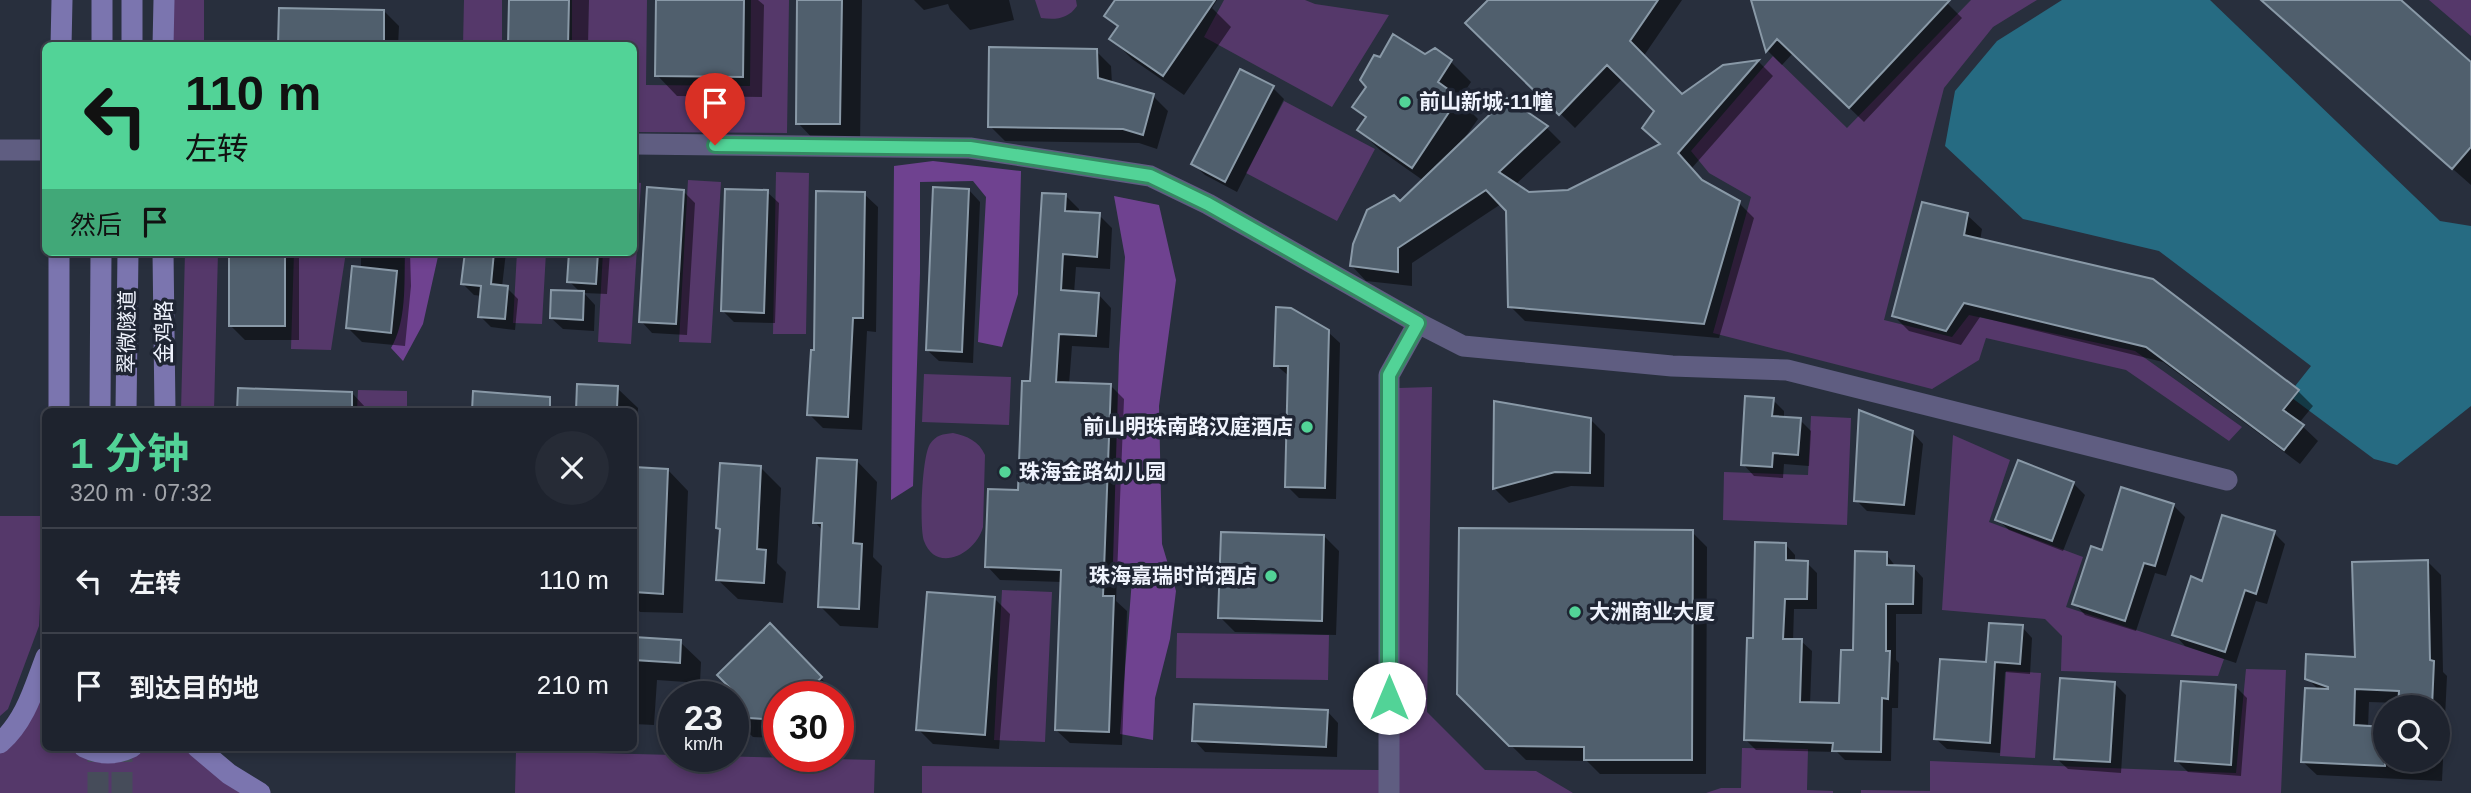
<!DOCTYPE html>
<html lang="zh">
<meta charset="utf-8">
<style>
body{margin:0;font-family:Helvetica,"Noto Sans SC",sans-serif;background:#262b36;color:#f1f3f6;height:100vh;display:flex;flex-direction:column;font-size:26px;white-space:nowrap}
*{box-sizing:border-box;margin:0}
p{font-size:23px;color:#a1a4aa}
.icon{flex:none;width:38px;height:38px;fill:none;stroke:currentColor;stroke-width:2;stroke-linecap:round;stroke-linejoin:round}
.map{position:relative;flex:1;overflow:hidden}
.panel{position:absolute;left:42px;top:408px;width:595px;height:343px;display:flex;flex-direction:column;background:#1e232e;border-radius:10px;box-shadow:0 4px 10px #0003,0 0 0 2px #3c404a}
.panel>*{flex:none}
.guide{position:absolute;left:42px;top:42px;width:595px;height:214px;border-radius:10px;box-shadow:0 4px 10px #0003,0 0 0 2px #3c404a;background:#52d397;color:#111;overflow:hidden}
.buttons{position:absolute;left:2373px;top:695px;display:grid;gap:14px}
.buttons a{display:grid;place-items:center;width:77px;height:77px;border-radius:50%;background:#1e232e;box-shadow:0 4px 10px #0003,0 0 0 2px #3c404a;font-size:35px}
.speed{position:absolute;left:658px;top:681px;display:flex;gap:14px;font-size:35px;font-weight:700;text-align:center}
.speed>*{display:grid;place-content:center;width:91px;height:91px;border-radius:50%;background:#1e232e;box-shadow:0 4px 10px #0003,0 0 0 2px #3c404a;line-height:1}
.speed small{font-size:18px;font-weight:400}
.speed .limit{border:10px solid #d22;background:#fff;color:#111}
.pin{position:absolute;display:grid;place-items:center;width:60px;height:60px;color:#fff;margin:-72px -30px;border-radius:50% 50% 50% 0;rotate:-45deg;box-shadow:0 0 7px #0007}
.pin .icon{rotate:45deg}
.me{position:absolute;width:77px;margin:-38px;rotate:0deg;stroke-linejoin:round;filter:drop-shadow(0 0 5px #0008)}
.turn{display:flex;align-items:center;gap:24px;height:147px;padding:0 28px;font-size:32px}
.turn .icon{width:91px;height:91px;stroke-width:2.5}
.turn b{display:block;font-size:49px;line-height:60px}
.then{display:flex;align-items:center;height:66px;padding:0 28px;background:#0003;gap:14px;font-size:26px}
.round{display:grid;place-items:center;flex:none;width:74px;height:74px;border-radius:37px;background:#262b36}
.headline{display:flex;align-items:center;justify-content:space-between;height:119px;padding:0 28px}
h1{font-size:42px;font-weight:700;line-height:52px;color:#52d397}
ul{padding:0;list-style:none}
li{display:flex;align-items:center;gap:21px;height:105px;padding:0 28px;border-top:2px solid #3c404a}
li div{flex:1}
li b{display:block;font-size:26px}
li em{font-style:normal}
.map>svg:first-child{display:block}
.green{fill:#55386a}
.forest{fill:#6f4290}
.water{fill:#266b82}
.shadow{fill:#0007;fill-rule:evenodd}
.building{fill:#505f6d;stroke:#8999a7;stroke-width:2}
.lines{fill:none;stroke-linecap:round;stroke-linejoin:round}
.secondary-tunnel{stroke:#464c5a;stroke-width:21;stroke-dasharray:21 10;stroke-linecap:butt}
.street{stroke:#5f5d81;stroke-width:21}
.secondary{stroke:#7b75af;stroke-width:21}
.route-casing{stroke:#358962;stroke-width:18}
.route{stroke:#52d397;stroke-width:12}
.poi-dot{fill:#52d397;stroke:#1f2533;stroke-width:2.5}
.labels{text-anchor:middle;stroke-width:7;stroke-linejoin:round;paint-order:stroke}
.poi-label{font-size:21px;font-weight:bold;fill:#eff3fd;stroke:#1f2533;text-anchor:start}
.street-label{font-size:21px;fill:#eff3fd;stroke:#1f2533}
</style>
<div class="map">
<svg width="2471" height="793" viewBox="0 0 2471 793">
<rect width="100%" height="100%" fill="#282f3d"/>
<path class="green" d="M173 0H204V45L172 46Z
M464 0H502V45H463Z
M572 0H647L646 85 750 86 751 0H789L787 133 634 132V46L572 45Z
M1035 0H1076L1077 6C1068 19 1056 20 1041 18Z
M1224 0H1305L1315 4 1389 15 1332 107 1204 37Z
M1971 0H2037L1993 27 1944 88 1884 320 1952 337 1969 315 2135 351 2242 427 2229 441 2126 370 1986 338 1979 360 1932 389 1713 333 1751 197 1709 173 1691 151 1773 56 1847 128Z
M2429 0H2471V36Z
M1284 101 1375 149 1337 221 1246 173Z
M776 172 809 173 806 334H773Z
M688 180 721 182 711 343 679 342Z
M634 182 641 183 631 344 598 342 603 252H634Z
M185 252H218L214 411H181Z
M294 252H346L331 350 291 349Z
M517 252H546L542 324 513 323Z
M924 374 1011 377 1009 425 922 422Z
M1432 387 1427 712 1485 770 1536 771 1573 793H1399L1398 388Z
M358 390 407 391V411H357Z
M1811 416 1851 418 1847 525 1723 520 1724 472 1808 475Z
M953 433C967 436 979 441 985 455L983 527C976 554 936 574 924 541 919 527 922 456 930 444 936 435 943 434 953 433Z
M1953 435 2010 460 1989 522 2083 557 2066 607 2224 659 2218 676 2061 671 2062 636 2045 619 1942 610Z
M0 516H44L39 626 8 709 0 716Z
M1002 590 1052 592 1045 742 994 740Z
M1177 633 1329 635 1328 680 1176 678Z
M2246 669 2286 670 2281 793H1861V790L1930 791V761L2236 773Z
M2006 671 2041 673 2035 758 2000 756Z
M45 677 46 747H71L87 758 132 755 145 747H187L249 793H0V750Z
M1742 748 1808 749 1807 790 1833 791V793H1706L1721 788H1741Z
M516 751 875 760 874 793H515Z
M922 766 1380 770V793H922Z"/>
<path class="forest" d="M933 161 1021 171 1018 294 1002 347 978 342 986 197 973 181 920 182V274L913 486 891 500 894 166Z
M1114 196 1159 205 1176 280 1159 406 1162 544 1176 591 1170 639 1155 698 1153 740 1120 734 1132 579 1113 562 1119 355 1125 257Z
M405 252H439L423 324 403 361 391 348C407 321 404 282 405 252Z"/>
<path class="water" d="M2062 0H2210L2440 221 2471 226V406L2397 465 2374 459 2288 395 2311 366 2159 251 2023 219 1945 146 1955 91 1997 41Z"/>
<path class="shadow" d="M510 0H589L588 46H510Z
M658 0H758L764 5 762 97 677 96 657 75Z
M799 0H862L860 144H818L798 123Z
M914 0H1009L1014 20 970 30 950 9 948 4 924 10Z
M1117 0H1217L1212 8 1231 27 1184 95 1132 59 1112 39 1119 28 1106 16Z
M1490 0H1682L1643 57 1682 96 1724 67 1759 62 1773 76 1691 169 1704 184 1739 203 1754 218 1719 338 1525 321 1510 306 1508 211 1501 204 1412 263V286L1366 281 1352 266 1400 203 1424 181 1380 150 1359 130 1366 120 1354 107 1368 86 1381 59 1425 56 1435 50 1451 62 1471 82 1459 100 1478 119 1464 139 1507 100 1547 128 1561 142 1515 185 1528 194 1569 192 1662 145 1656 111 1623 78 1575 128 1468 23Z
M1753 0H1944L1962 18 1864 122 1793 53 1782 65 1768 51Z
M2281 0H2398L2471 64V185L2294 29 2273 9Z
M384 11 399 26 398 46H280Z
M1096 51 1111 66 1112 84 1153 96 1168 111 1157 149 1139 143 1005 141 990 126Z
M1273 88 1284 99 1237 192 1205 175 1193 164Z
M969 190 980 202 973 363 939 361 927 350Z
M684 192 695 203 687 335 652 333 641 321Z
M767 192 779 203 775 323 734 322 723 311Z
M864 194 878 207 876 332 867 331 862 430 823 428 809 414 815 352Z
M1066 196 1079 209V213L1099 215 1112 228 1110 269 1076 267 1074 293 1098 294 1111 308 1109 348 1072 346 1069 384 1111 386 1124 399 1116 601 1127 611 1122 745 1070 743 1056 730 1062 582 1000 580 987 566 1020 492 1031 383Z
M1967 215 1982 229 1980 241 2298 391 2313 406 2299 423 2318 441 2300 464 2163 362 1980 317 1961 345 1909 331 1894 316Z
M231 252H299V340H245L231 326Z
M361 252H410L411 286 405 346 362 342 348 328 361 269Z
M466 252H506L502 287 507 288 518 299 515 330 491 327 480 316 482 296 474 295 463 284Z
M571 252H610L607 294 584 293 595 305 594 331 563 329 551 318 581 293 569 281Z
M1328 332 1340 343 1336 499 1299 498 1287 486 1290 377 1276 365Z
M579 386 617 388 638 408 635 469 668 470 688 491 683 613 640 612 634 605V411H578Z
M239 390 352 393 366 408V411H239Z
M1773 400 1784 411V419L1800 420 1811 431 1809 466 1784 464 1783 478 1754 476 1743 464Z
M1590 419 1605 434 1604 487 1571 486 1509 503 1494 488Z
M1912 432 1923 444 1915 515 1867 511 1856 500Z
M857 461 877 482 873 557 882 566 878 628 840 626 820 606 823 531 815 522Z
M760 467 781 488 777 563 786 572 783 603 738 599 717 579 721 531 718 528Z
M2073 483 2085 495 2063 551 2009 530 1997 519Z
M2173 505 2185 517 2166 576 2155 573 2136 631 2085 615 2074 603 2103 552Z
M1692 532 1707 547 1706 774H1600L1587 761 1526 760 1458 693Z
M2274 533 2285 544 2267 604 2256 601 2236 663 2185 646 2174 634 2203 583Z
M1324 536 1339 551 1336 635 1235 632 1220 617Z
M1785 544 1795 555V562L1807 563 1817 573V609H1794L1793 641H1801L1812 651 1810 704 1841 705 1886 554 1896 567H1913L1923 578 1922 614H1896V660L1899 663 1898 708H1892L1891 761 1845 760 1837 752 1756 750 1746 740 1754 640Z
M2427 561 2441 575 2443 672 2447 676 2442 781 2317 775 2303 762 2319 690 2307 678 2357 658ZM2369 702 2400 703V707H2438V760H2385V728L2368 727Z
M995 599 1010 614 999 749 933 744 918 729Z
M2022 627 2032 638 2030 674 2005 672 2000 753 1947 749 1936 739 1988 664Z
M634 639 680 642 701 662 700 683 657 680 654 725 634 724Z
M790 646 841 699 838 702V696H779V738L753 737 733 718V702Z
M2115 684 2126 695 2121 773 2068 769 2056 758Z
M2235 686 2247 698 2241 776 2188 772 2176 760Z
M1327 711 1338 723 1337 757 1205 752 1194 740Z"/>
<path class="building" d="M509 0H569L568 46H508Z
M656 0H744L743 77 655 76Z
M797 0H842L840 124H796Z
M1115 0H1215L1163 76 1109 39 1118 26 1104 16Z
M1488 0H1658L1630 41 1682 94 1723 65 1759 60 1678 153 1702 180 1740 201 1704 324 1508 307 1506 211 1486 190 1398 248V272L1350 266 1353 244 1367 210 1394 195 1400 201 1507 98 1548 126 1499 172 1529 192 1568 190 1660 144 1642 128 1654 111 1607 65 1559 115 1465 23Z
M1751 0H1950L1849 108 1777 39 1766 52Z
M2261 0H2401L2471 62V147L2452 169Z
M279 8 384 10V46H278Z
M1393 34 1425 54 1435 48 1452 60 1438 82 1459 97 1412 168 1357 130 1366 117 1352 107 1366 87 1360 80 1374 55 1380 57Z
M989 47 1097 49 1098 78 1154 94 1143 135 1123 129 988 127Z
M1240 69 1274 86 1225 182 1191 164Z
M647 187 684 190 676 324 639 322Z
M933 187 969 189 962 352 926 350Z
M725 189 768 190 764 313 721 311Z
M816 191 865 192 863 318H853L848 417 807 415 811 350H814Z
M1042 193 1066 194 1065 211 1100 213 1097 257 1063 254 1061 290 1099 293 1096 336 1059 334 1056 382 1111 384 1103 596H1114L1109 732 1055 730 1061 570 985 567 988 489 1018 490 1022 381H1030Z
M1922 202 1968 213 1964 235 2153 279 2299 390 2283 410 2304 425 2284 450 2146 347 1964 303 1946 331 1892 316Z
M229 252H285V326H229Z
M465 252H494L491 284 508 286 505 319 478 317 481 286 461 284Z
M569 252H598L596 284 567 282Z
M352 266 397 271 391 333 346 328Z
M551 290 584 291 583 320 550 318Z
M1276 307 1291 308 1329 330 1325 488 1285 487 1288 366H1274Z
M577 384 618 386 617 408H602V411H576Z
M238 388 352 392V411H237Z
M473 391 550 397V411H472Z
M1745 396 1774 398 1772 416 1801 418 1798 455 1773 453 1772 467 1741 465Z
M1494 401 1591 418 1590 473 1555 472 1493 489Z
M1859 410 1913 431 1904 505 1854 501Z
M817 458 857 460 853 543 862 544 859 609 818 607 822 523H813Z
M2018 460 2074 482 2052 541 1995 520Z
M720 463 761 466 757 549 766 550 764 583 716 580 720 529 716 528Z
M634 467 668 469 663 594 634 592Z
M2121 487 2174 504 2155 566 2144 563 2125 621 2072 604 2091 546 2102 550Z
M2222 515 2275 531 2256 594 2245 590 2225 652 2172 635 2191 576 2202 581Z
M1459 528 1693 530 1692 760H1584V747L1509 746 1457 694Z
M1221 532 1324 535 1322 621 1218 618Z
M1755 542 1786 543V560L1808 561 1807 599H1785L1783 639H1802L1800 702 1839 703 1841 650H1853L1855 551 1887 552V565L1914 566 1913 604H1886V651H1890L1888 699 1882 698 1881 752 1832 751 1833 743 1744 740 1747 638H1753Z
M2428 560 2430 660 2434 661 2432 707H2398L2399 691 2355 689 2354 725 2385 727V766L2301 762 2305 688 2328 689V687L2305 679 2306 654 2355 657 2352 562Z
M927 592 995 597 985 735 916 730Z
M770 623 822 677 803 696H779V720L733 717 732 690 717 675Z
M1989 623 2023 625 2020 664 1995 662 1990 743 1934 739 1940 659 1986 662Z
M634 637 681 640 680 663 634 660Z
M2060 678 2115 682 2110 762 2054 759Z
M2181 681 2236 685 2231 765 2175 761Z
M1194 704 1328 710 1326 747 1192 741Z"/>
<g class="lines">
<path class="secondary-tunnel" d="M98 793V747
M122 793V747"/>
<path class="street" d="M634 144 970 148 1150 176 1208 204 1418 323 1463 346 1672 366 1787 370 2227 480
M0 150H46
M1389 793V375L1418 323"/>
<path class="secondary" d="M61 46 62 0
M102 46V0
M132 46V0
M163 46 164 0
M163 252 165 411
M59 411V252
M100 411 101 252
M126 411 128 252
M0 743C26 720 34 688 46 657
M84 747C101 755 115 755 132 747
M197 747 229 774 260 793"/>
</g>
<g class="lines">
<g class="route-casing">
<path id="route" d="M715 145 970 148 1150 176 1208 204 1418 323 1389 375V698"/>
</g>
<use href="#route" class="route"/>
</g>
<g class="poi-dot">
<circle cx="1405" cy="102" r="7"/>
<circle cx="1307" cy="427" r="7"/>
<circle cx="1005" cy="472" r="7"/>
<circle cx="1271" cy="576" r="7"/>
<circle cx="1575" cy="612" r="7"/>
</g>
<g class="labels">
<g class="poi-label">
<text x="1419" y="109">前山新城-11幢</text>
<text x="1293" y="434" text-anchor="end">前山明珠南路汉庭酒店</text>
<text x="1019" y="479">珠海金路幼儿园</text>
<text x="1257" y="583" text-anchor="end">珠海嘉瑞时尚酒店</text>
<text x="1589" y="619">大洲商业大厦</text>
</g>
<g class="street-label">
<text transform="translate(127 332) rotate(-89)" y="7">翠微隧道</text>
<text transform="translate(164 332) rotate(-90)" y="7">金鸡路</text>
</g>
</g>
</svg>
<div class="buttons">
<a><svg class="icon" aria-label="search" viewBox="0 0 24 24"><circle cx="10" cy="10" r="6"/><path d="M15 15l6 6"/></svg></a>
</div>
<div class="speed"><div>23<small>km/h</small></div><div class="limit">30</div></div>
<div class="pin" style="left:715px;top:145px;background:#d93025"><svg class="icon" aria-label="arrive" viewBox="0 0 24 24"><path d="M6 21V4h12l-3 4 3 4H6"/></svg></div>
<svg class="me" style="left:1389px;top:698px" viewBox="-20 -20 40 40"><circle r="19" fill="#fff"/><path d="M0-13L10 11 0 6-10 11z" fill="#52d397"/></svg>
<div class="guide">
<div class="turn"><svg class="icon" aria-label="left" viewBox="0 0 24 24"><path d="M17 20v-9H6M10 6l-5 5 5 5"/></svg><div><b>110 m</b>左转</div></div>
<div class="then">然后<svg class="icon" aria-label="arrive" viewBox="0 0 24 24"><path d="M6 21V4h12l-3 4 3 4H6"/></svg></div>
</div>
<section class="panel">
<div class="headline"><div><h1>1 分钟</h1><p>320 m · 07:32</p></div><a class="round"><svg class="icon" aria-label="close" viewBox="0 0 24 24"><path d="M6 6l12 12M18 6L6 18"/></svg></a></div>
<ul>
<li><svg class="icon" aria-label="left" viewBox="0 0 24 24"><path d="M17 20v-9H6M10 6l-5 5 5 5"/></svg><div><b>左转</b></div><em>110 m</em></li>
<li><svg class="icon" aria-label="arrive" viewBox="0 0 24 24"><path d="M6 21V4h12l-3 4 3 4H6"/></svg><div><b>到达目的地</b></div><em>210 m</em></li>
</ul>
</section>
</div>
